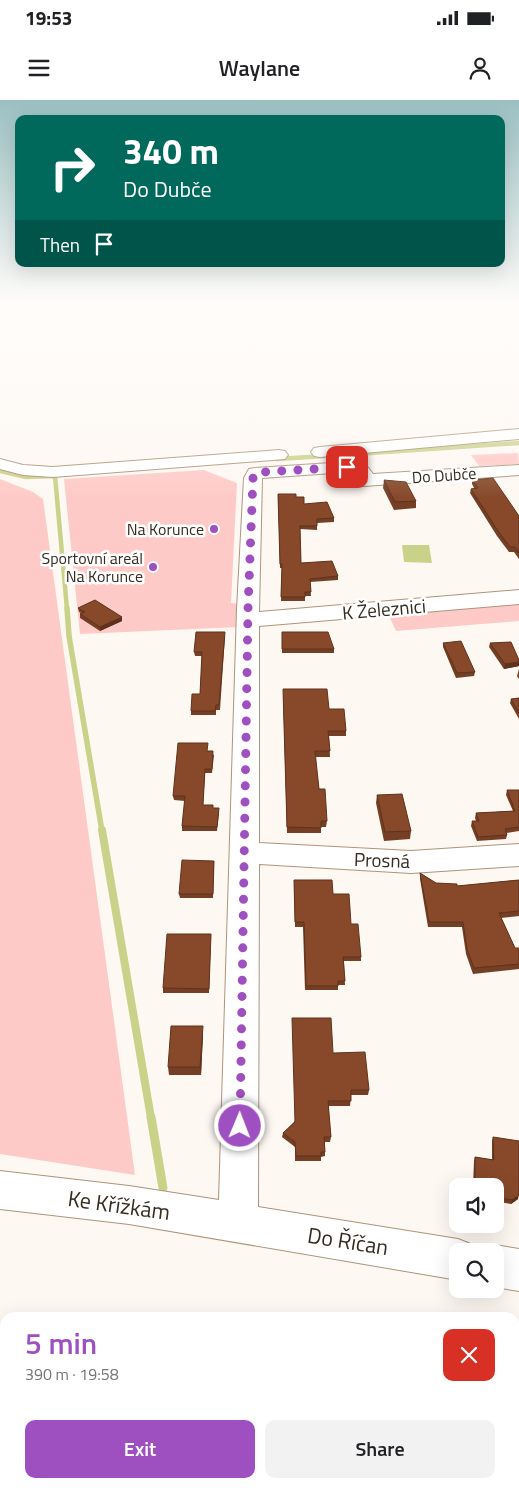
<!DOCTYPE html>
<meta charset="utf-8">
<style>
body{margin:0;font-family:"Titillium Web",sans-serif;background:#f2f2f2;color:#202124;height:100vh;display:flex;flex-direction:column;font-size:19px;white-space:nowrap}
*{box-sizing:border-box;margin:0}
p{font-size:16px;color:#757577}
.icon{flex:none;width:28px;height:28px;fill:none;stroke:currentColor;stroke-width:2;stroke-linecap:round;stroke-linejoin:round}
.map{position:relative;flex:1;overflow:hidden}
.panel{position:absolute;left:0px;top:1212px;width:520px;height:176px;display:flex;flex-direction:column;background:#fff;border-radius:15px 15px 0 0;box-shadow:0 5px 20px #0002}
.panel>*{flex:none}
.top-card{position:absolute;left:15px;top:15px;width:490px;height:152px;border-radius:10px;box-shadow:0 5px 20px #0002;background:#00695c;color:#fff;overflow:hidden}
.fabs{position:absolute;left:449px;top:1078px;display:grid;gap:10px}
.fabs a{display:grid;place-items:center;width:55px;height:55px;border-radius:10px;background:#fff;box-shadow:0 5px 20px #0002;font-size:25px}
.pin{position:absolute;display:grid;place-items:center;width:42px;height:42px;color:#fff;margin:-21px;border-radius:10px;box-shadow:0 2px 8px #0006}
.me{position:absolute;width:55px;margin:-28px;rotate:1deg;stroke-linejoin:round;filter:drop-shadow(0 0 4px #0008)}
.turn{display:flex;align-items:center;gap:18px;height:105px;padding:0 25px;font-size:22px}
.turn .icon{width:65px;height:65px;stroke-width:2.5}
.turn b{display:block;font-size:35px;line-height:42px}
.then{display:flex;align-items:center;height:48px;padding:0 25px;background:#0003;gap:10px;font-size:19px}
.round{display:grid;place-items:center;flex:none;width:52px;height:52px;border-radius:10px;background:#f2f2f2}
.headline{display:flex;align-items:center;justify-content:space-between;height:85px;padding:0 25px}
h1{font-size:30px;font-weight:600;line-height:38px;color:#9f50c0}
.button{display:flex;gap:10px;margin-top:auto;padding:10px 25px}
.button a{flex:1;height:58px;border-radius:10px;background:#9f50c0;color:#fff;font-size:20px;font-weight:600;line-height:58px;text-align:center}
.button a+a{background:#f2f2f2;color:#202124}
.status{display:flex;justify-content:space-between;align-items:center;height:35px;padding:0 25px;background:#fff;direction:ltr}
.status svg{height:14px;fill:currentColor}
header{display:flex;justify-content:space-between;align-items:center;height:65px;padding:0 25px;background:#fff;font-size:22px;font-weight:600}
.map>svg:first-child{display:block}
.green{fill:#fecac7}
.water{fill:#c9d289}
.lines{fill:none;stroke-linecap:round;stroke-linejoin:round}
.stream-far3{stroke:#c9d289;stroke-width:4.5}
.stream-far2{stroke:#c9d289;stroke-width:5.5}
.stream-far1{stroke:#c9d289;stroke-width:8}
.stream{stroke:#c9d289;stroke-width:9}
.minor-casing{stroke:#ad9479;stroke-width:2}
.minor{fill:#fff;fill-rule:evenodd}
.wall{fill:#743f24}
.shaded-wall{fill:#5e331d}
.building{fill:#87492a;stroke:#5e331d}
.route{stroke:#9f50c0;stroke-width:9;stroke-dasharray:0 16.2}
.poi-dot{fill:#9f50c0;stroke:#fff;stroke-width:2}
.labels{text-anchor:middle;stroke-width:5;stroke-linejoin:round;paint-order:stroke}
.far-street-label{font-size:16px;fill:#362c21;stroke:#fff}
.far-poi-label{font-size:16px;fill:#362c21;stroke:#fff;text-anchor:end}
.street-label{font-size:19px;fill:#362c21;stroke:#fff}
.near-street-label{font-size:22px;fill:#362c21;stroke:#fff}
</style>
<div class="status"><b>19:53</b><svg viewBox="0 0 49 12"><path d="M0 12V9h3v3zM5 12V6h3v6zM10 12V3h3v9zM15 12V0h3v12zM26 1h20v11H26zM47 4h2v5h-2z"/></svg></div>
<header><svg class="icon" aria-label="menu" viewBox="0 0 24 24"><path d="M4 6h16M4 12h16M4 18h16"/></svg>Waylane<svg class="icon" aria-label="person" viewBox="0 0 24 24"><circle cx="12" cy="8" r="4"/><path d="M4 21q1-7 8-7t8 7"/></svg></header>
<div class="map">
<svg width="519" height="1388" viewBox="0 0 519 1388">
<rect width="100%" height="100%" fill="#fef8f3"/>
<path class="green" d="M518 353 519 364 479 366 471 355Z
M204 370 237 383 231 503 241 504 240 527 80 534 64 379Z
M0 379 33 392 43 399 135 1075 0 1054Z
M516 503 519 505V521L396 531 389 516V514Z"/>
<path class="water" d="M402 445H429L432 463 404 462Z"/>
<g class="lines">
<path class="stream-far3" d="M342 355 519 343
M277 359 325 356
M0 371 26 377 53 376
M55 376 67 509"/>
<path class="stream-far2" d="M67 508 69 536 102 731"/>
<path class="stream-far1" d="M102 730 151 1018"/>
<path class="stream" d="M151 1017 163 1088"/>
<g class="minor-casing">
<path id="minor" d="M519 329V339L320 357 314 356 311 352 314 348 320 347Z
M279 350 285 351 288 355 285 359 53 377 23 375 0 369V359L23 365 53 367Z
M347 362 367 366 373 374 519 365V375L350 387 344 385 341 381 344 377 355 375 347 372 262 378 259 512 519 490V504L259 526V743L411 751 519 744V766L411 773 259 764 258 1107 458 1139 473 1145 475 1151H458V1180L129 1124 0 1109V1071L129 1086 219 1100 237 509 244 378 249 369 255 368Z
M495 1145 519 1149V1191L495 1187V1151H481Z"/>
</g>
<use href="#minor" class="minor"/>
</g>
<path class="wall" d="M384 380 416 401V408L394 410 383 388Z
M472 380 519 416V459L514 452H509L497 436 470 393 471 389 474 388 472 384Z
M278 394 296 397 304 404 334 418V422L317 423V430L300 429 301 463 338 476V480L310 482 311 496H305V501H281L282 468H280Z
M78 508 122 517V521L100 531 80 518V514L81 513 79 512Z
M282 532 334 549V553H282Z
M225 536 220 610H216V615H191V611L200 594 202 556H195L194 552Z
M443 543 475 572 474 576 456 578 443 547Z
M490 543 519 560V566L504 569 489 547Z
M519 569V579L517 576Z
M283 594 329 609 346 631V636H329L330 657H315L319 689 327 721 326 727H321V733H287Z
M519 598V619L510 603 511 599Z
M208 651 214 655 212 673H205L203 705 213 708 219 713 217 731H182V726L185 701 174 700 173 696Z
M507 690H519V731L506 733 507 735 506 739 477 741 471 726 472 721H476L475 718 476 713 513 711 506 695Z
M377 695 411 731 410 739 384 741 376 703Z
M214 761 213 798H180L179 794Z
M420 773 436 783 457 786 519 780V816L501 818 515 848H519V869L473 874 466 854 462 827H428L420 779Z
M294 780 333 794 351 824 361 857V861H344L345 885H338V890H305L303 827H295Z
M211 834 209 893H163V888Z
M203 934 201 975H169L168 967Z
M333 953 369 990 368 995H351L350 1006H328L331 1037 330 1042H325V1056L321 1057V1061H295V1047L282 1037 283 1033 294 1022Z
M493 1037 518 1099 511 1104 499 1102 495 1098V1086H473L474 1061 475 1057 492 1060V1041Z"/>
<path class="shaded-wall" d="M122 517V521L100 531V527Z
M519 562V566L504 569 505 564Z
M203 926V934L201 975 200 967Z
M519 1095 518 1099 511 1104 512 1100Z"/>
<path class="building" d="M493 378 519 416V453L515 447H510L498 431 471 389 478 388 472 380Z
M384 380 406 382 416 401 395 402Z
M278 394H296V397H304V404L327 402 334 418 317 419V426H300L301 463 332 461 338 476 310 479 311 492H305V497H281L282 464H280Z
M95 500 122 517 100 527 80 514 85 512 78 508Z
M196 532H225L219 605H216L215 611H191L192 594H200L202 552H194Z
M282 532H328L334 549H282Z
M461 541 475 572 457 573 443 543Z
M511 542 519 560V562L505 564 490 543Z
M283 589H327L329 609H344L346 631H328L330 651H315L319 689H325L327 721H321V728L287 727Z
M519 598V613L511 599Z
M178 643H208L207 651H213L212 669H205L203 705H213V708H219L217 727 182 726 185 696H173Z
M507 690H519V727L505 729 507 735 478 737 472 721H479L476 713 515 711Z
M402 694 411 731 385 732 377 695Z
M182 760 214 761 213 794H179Z
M420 773 436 783 457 784V786L519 780V811L499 813 515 848H519V864L474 868 467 849 463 822H429Z
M294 780H332L333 794H349L351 824H358L361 857H343L345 881H338V886H306L304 822H295Z
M167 834H211L209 889 163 888Z
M292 918H331L333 953 365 952 369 990H351V1001H328L331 1037H324L325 1052H321V1056H296L295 1042 283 1033 295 1022Z
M171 926H203L200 967H168Z
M493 1037 519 1041V1095L512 1100 500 1098 495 1093V1086H475V1057L494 1060Z"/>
<linearGradient id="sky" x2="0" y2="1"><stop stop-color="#9bc0c2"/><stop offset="0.51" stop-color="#fffcfa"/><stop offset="1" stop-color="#fffcfa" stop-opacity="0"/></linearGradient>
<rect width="519" height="398" fill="url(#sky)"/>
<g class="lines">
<path class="route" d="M240 1026 248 509 253 378 255 373 264 372 347 367"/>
</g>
<g class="poi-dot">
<circle cx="214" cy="429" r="5"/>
<circle cx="153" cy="467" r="5"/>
</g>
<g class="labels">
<g class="far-street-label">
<text transform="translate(444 375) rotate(-4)" y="6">Do Dubče</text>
</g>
<g class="far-poi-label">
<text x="204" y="435">Na Korunce</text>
<text x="143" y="464">Sportovní areál<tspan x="143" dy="18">Na Korunce</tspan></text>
</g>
<g class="street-label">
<text transform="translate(384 509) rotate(-5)" y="7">K Železnici</text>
<text transform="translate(382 760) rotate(2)" y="7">Prosná</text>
</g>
<g class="near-street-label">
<text transform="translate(119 1105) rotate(8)" y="8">Ke Křížkám</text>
<text transform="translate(348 1141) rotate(9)" y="8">Do Říčan</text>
</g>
</g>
</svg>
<div class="fabs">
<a><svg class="icon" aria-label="sound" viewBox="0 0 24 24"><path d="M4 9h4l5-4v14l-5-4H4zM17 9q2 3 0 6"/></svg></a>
<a><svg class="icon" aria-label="search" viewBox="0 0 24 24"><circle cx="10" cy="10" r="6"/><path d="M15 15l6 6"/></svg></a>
</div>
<div class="pin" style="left:347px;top:367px;background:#d93025"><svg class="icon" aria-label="arrive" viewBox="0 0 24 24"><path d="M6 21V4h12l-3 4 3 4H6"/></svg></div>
<svg class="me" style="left:240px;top:1026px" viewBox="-20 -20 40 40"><circle r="17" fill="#9f50c0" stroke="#fff" stroke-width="3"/><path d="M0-11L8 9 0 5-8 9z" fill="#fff"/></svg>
<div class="top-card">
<div class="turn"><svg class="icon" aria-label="right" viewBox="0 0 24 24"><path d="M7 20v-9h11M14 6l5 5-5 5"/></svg><div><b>340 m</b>Do Dubče</div></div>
<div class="then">Then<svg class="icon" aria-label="arrive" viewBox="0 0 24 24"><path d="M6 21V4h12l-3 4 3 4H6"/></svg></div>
</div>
<section class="panel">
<div class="headline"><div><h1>5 min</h1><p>390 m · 19:58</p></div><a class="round" style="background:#d93025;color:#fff"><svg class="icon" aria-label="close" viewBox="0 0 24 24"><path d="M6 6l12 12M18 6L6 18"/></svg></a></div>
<div class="button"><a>Exit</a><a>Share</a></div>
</section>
</div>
